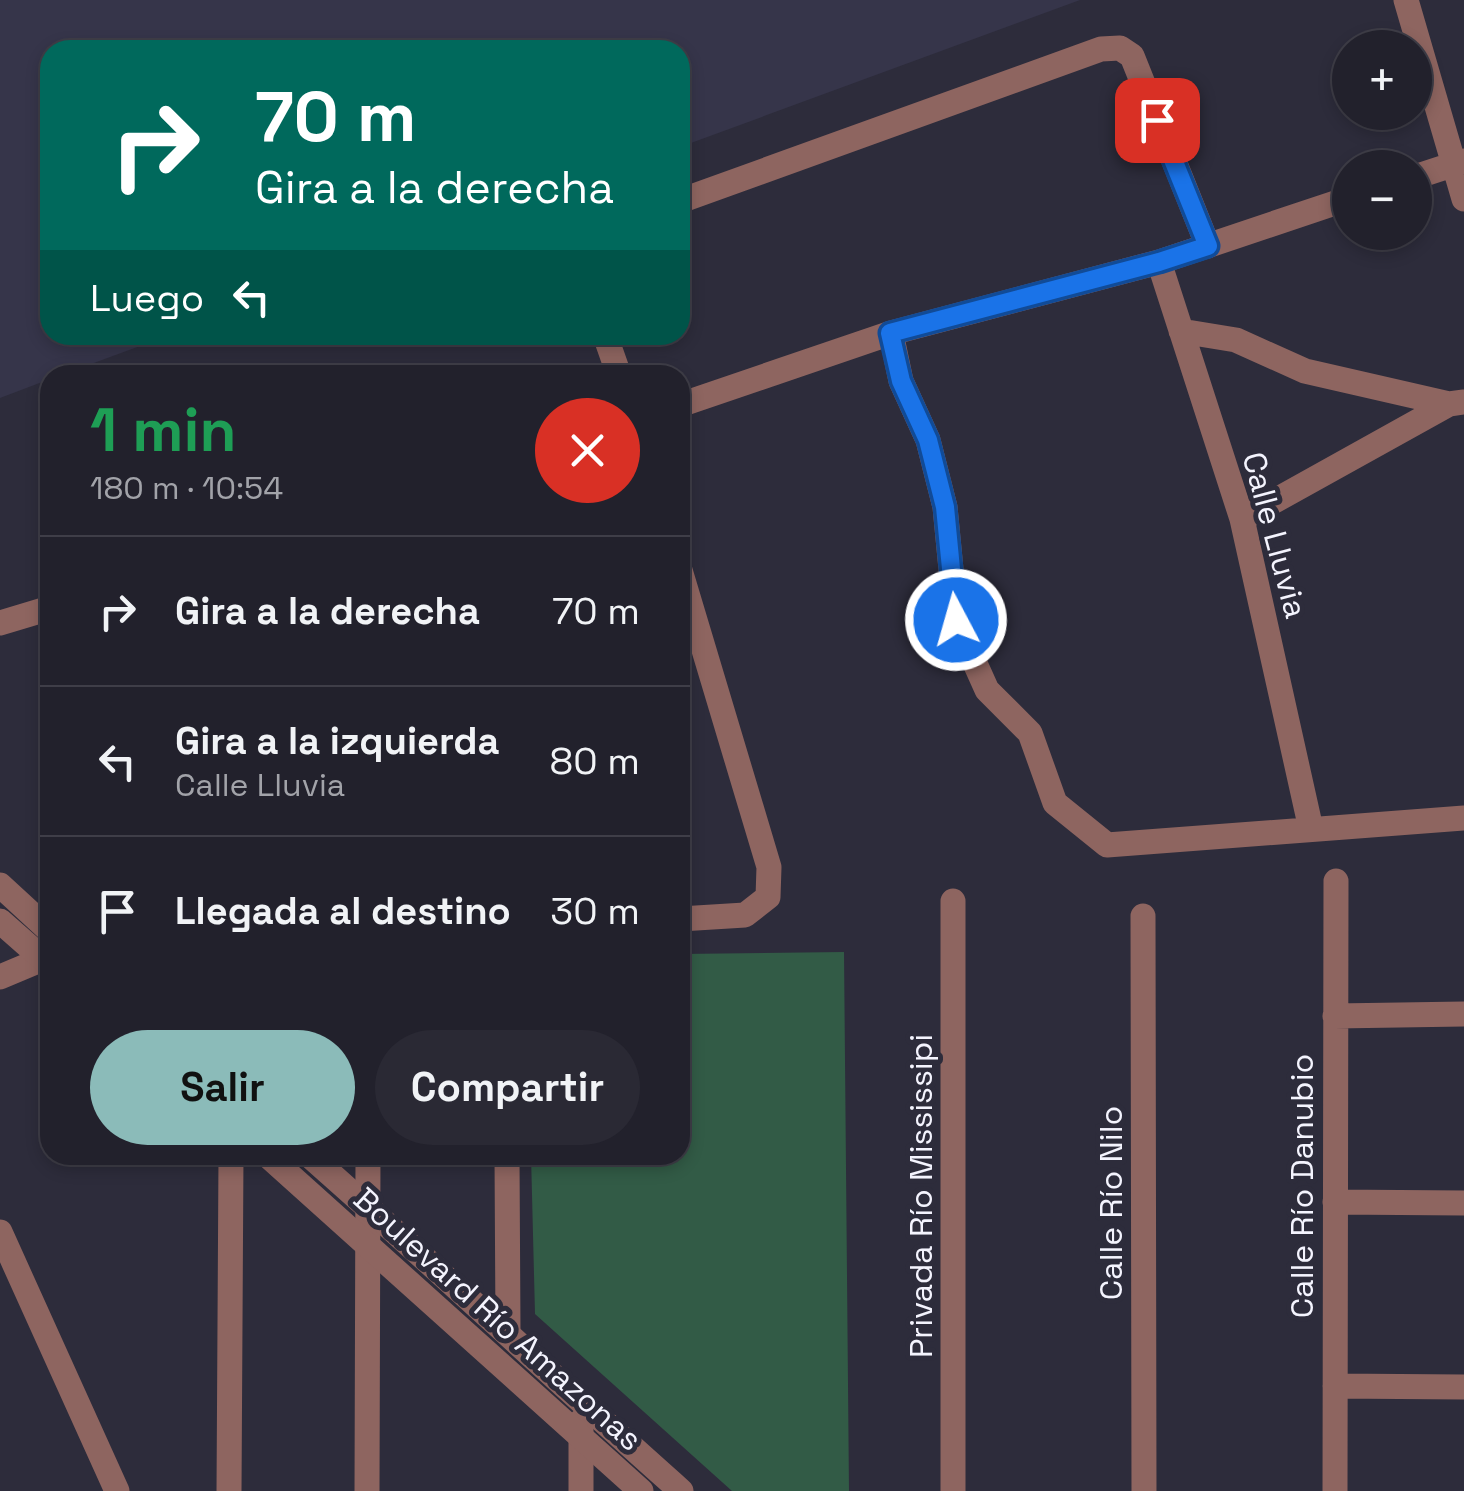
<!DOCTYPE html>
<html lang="es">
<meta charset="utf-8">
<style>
body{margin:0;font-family:"Space Grotesk",sans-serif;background:#2a2934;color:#f1f3f6;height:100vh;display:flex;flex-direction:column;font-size:38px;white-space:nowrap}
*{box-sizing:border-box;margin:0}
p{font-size:32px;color:#a2a3a9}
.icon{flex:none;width:55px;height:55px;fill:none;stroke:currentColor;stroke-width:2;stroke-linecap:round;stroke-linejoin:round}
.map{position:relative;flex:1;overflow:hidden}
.details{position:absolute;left:40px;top:365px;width:650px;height:800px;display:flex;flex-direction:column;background:#22212c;border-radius:30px;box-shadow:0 5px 15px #0003,0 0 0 2px #3f3e48}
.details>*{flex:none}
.top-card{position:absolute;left:40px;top:40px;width:650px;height:305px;border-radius:30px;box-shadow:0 5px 15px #0003,0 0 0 2px #3f3e48;background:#00695c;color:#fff;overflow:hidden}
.controls{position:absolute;left:1332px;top:30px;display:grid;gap:20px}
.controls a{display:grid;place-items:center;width:100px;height:100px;border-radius:50%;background:#22212c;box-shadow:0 5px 15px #0003,0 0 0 2px #3f3e48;font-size:50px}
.pin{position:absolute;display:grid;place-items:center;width:85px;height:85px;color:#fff;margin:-42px;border-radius:20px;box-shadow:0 5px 15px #0006}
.me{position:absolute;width:110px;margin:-55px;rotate:354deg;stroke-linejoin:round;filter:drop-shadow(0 0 8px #0008)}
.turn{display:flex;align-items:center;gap:35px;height:210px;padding:0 50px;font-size:45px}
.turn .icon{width:130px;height:130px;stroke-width:2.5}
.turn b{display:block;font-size:70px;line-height:85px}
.then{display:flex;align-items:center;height:95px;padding:0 50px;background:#0003;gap:20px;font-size:38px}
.round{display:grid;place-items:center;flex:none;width:105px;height:105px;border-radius:52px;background:#2a2934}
.overview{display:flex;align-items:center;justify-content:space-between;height:170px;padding:0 50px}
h1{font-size:60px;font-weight:800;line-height:75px;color:#1e9e55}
.primary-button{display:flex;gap:20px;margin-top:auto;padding:20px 50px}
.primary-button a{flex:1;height:115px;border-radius:60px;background:#8bbbb9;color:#111;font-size:40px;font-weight:800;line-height:115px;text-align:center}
.primary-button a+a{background:#2a2934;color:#f1f3f6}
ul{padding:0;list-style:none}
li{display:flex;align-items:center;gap:30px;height:150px;padding:0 50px;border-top:2px solid #3f3e48}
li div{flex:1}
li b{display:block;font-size:38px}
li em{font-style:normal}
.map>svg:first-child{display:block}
.built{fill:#36354a}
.green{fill:#325b46}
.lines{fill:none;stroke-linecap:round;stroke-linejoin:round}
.minor{stroke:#8e6560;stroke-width:25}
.tertiary{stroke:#8e6560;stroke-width:25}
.route-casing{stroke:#114b97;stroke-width:25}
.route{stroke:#1a73e8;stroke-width:18}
.labels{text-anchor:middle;stroke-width:10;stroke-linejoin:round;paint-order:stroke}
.street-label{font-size:32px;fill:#f4f4fe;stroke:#2d2c3b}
</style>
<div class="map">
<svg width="1464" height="1491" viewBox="0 0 1464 1491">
<rect width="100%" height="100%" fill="#2d2c3b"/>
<path class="built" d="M0 0H1080L680 147V50H50V335H170L61 375H50V379L0 398Z"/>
<path class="green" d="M844 952 849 1491H732L535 1314 531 1155H680V954Z"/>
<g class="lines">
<path class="minor" d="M1406 0 1464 199
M1415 177 1464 161
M680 201 1101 49 1120 48 1132 56 1208 246
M1159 262 1242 519 1311 829
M1181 331 1236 340 1305 371 1449 404 1464 402
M891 333 901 381 928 440 945 507 956 621 987 690 1030 733 1055 803 1107 845 1464 818
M605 335 619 375
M680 405 891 333 1159 262 1350 198
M1242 519 1449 404
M680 570 769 867 768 897 745 915 680 919
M0 623 50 608
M953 901V1491
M1143 916 1144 1491
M0 977 50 956
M1335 1016 1464 1014
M507 1155 508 1331
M1335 1202 1464 1203
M0 1232 117 1491
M1335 1386 1464 1387
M367 1491 368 1155
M581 1491V1421
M1335 1491 1336 881"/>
<path class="tertiary" d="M0 885 50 931
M0 921 50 965
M267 1155 641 1491
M309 1155C435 1266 556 1380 681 1491
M229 1491 231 1155"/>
</g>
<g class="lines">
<g class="route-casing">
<path id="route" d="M956 620 945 507 928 440 901 381 890 333 1159 262 1208 246 1157 120"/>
</g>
<use href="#route" class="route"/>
</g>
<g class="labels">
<g class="street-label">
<text transform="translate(1275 535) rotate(75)" y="11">Calle Lluvia</text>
<text transform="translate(1302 1186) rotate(-90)" y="11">Calle Río Danubio</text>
<text transform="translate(921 1196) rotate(-90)" y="11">Privada Río Mississipi</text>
<text transform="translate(1111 1203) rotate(-90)" y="11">Calle Río Nilo</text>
<text transform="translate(498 1319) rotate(42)" y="11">Boulevard Río Amazonas</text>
</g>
</g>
</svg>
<div class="controls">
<a>+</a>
<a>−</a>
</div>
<div class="pin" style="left:1157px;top:120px;background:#d93025"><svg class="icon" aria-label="arrive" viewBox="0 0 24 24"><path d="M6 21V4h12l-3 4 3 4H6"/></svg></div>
<svg class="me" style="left:956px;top:620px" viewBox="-20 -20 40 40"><circle r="17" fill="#1a73e8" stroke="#fff" stroke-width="3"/><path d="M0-11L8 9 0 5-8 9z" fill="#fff"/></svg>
<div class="top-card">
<div class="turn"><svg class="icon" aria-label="right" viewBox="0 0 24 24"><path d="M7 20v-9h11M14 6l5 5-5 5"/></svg><div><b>70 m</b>Gira a la derecha</div></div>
<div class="then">Luego<svg class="icon" aria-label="left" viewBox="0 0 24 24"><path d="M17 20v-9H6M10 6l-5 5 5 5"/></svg></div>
</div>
<section class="details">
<div class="overview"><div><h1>1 min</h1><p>180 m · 10:54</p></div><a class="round" style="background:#d93025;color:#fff"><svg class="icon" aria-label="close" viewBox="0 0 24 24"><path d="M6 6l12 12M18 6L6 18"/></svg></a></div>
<ul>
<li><svg class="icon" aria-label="right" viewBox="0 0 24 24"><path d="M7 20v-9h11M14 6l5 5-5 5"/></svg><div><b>Gira a la derecha</b></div><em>70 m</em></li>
<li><svg class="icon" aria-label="left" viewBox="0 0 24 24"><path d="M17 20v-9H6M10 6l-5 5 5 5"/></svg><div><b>Gira a la izquierda</b><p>Calle Lluvia</p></div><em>80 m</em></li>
<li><svg class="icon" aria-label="arrive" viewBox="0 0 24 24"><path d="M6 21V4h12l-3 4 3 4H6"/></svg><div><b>Llegada al destino</b></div><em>30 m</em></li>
</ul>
<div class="primary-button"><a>Salir</a><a>Compartir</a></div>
</section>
</div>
